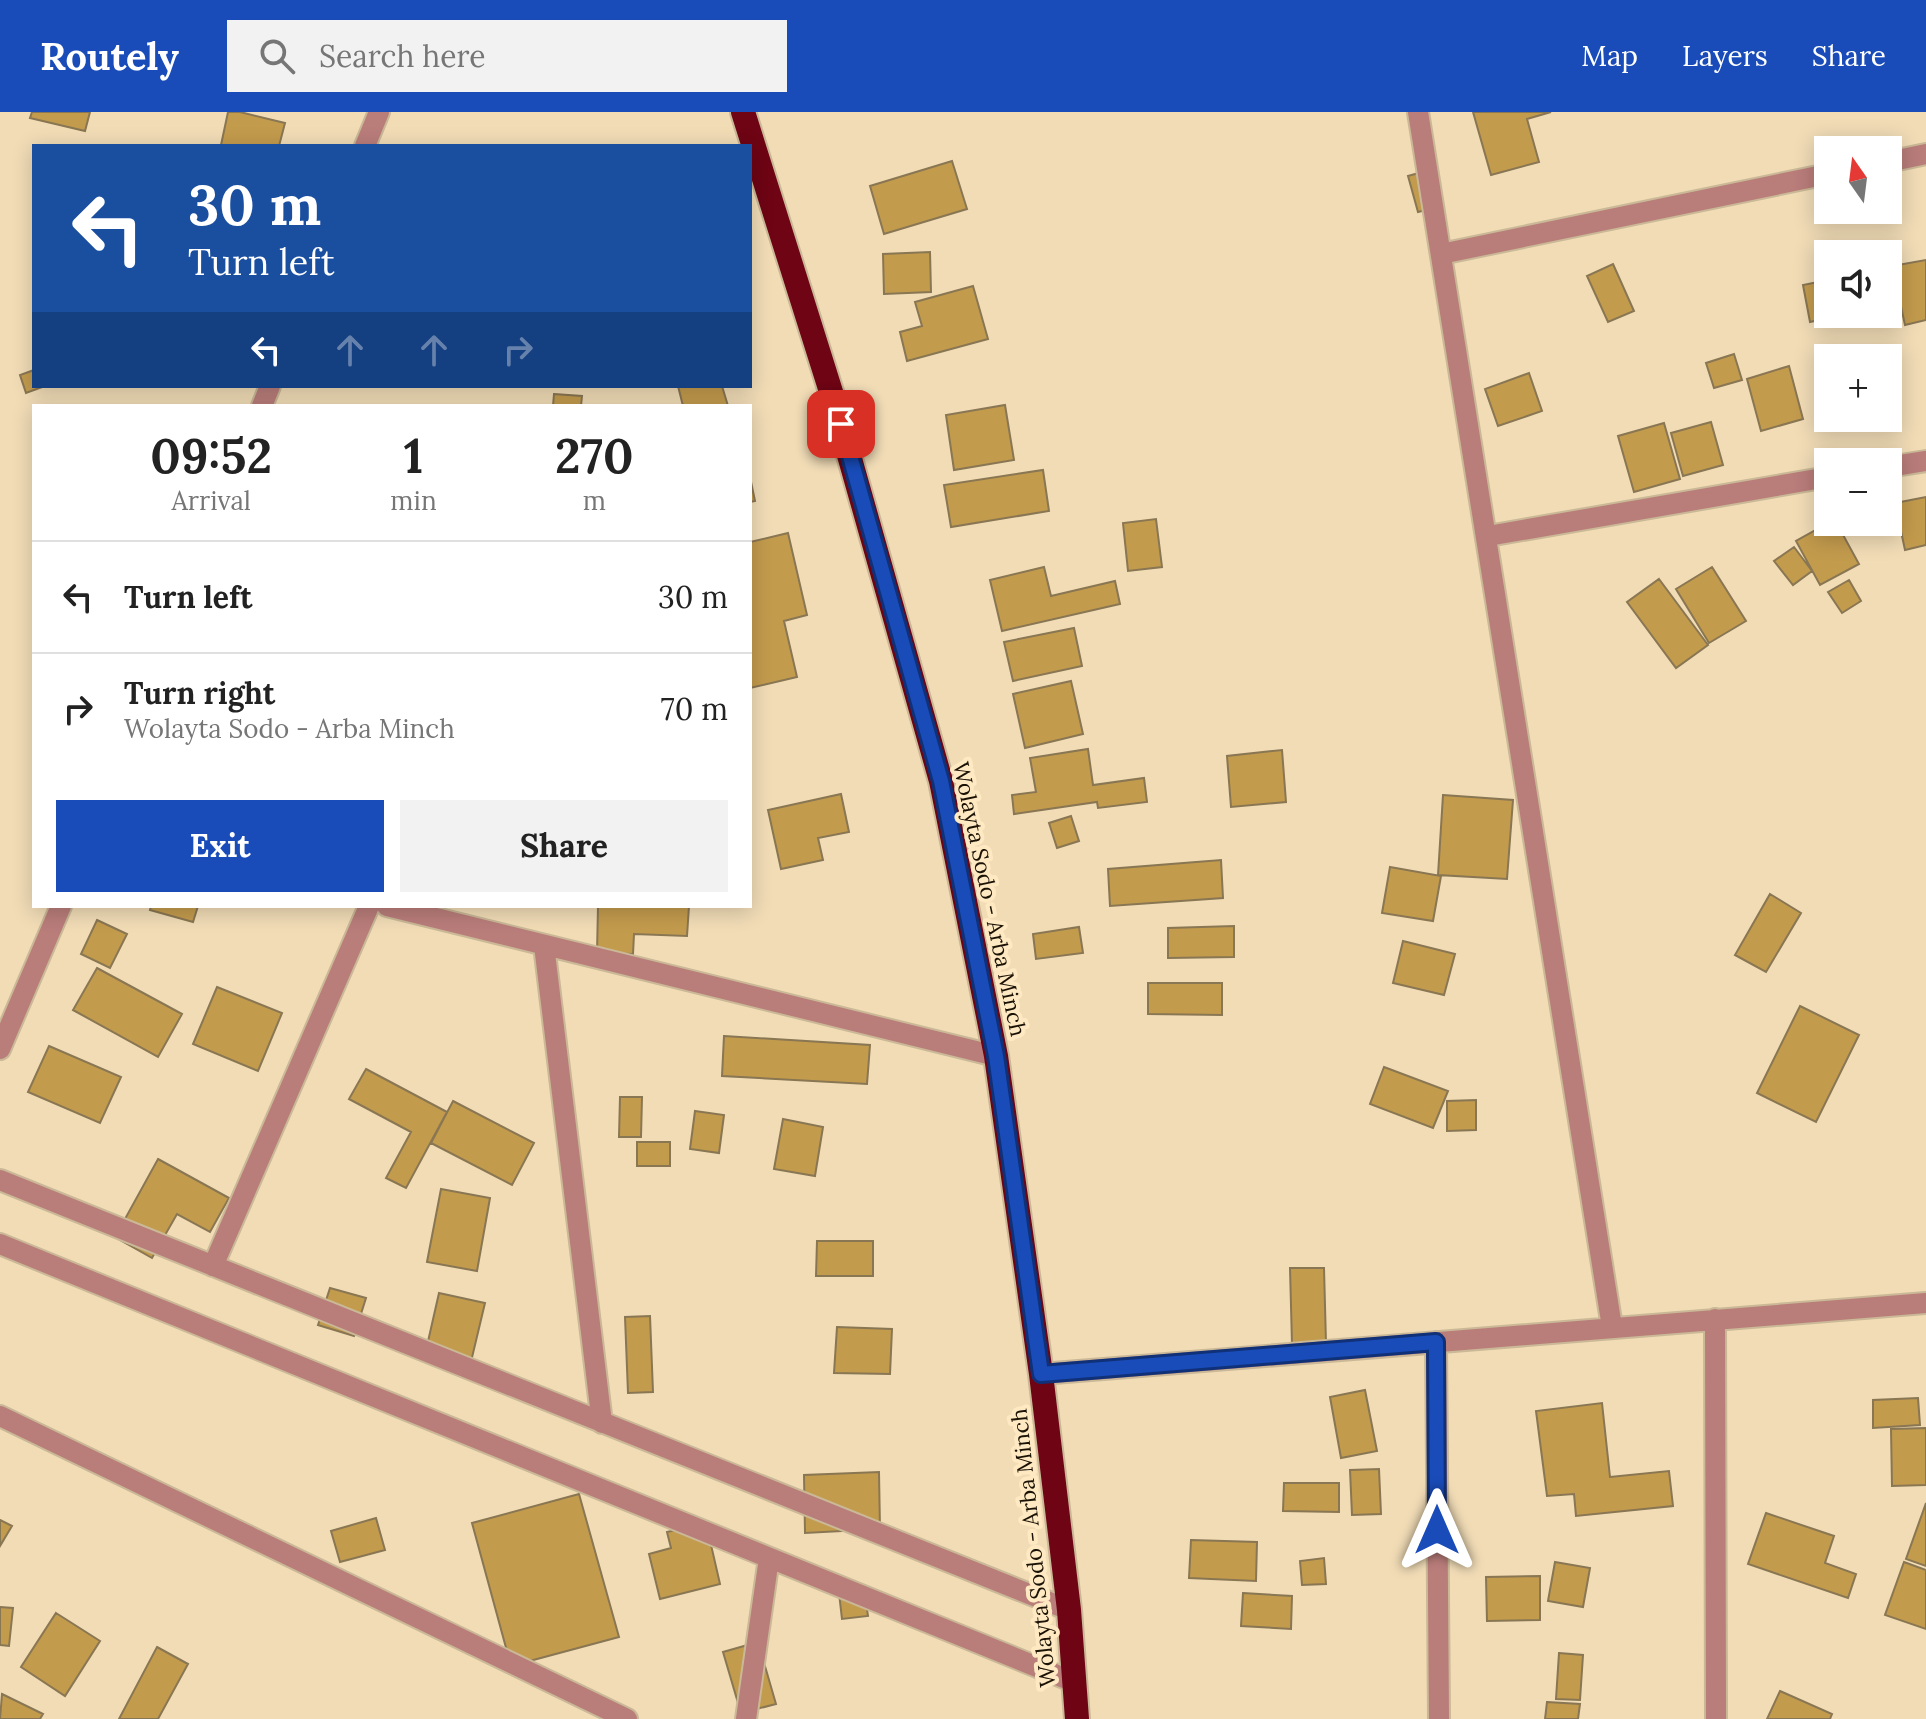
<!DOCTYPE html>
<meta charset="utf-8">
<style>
body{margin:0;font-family:Lora,serif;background:#f2f2f2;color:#222;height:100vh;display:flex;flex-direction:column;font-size:30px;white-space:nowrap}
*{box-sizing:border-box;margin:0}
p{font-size:26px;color:#767676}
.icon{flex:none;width:44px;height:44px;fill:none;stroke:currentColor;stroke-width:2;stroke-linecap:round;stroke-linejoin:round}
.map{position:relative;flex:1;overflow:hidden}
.panel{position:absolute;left:32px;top:292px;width:720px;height:504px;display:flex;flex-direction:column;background:#fff;border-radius:0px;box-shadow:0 4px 20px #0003}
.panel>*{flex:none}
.top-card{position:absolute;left:32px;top:32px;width:720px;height:244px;border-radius:0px;box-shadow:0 4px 20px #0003;background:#1a4fa0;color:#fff;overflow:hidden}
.needle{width:52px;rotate:346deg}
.fabs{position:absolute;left:1814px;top:24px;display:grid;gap:16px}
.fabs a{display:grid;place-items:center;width:88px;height:88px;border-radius:0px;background:#fff;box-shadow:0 4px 20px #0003;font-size:40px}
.pin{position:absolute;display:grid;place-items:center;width:68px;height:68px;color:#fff;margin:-34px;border-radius:16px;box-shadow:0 4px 12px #0006}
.me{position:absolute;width:88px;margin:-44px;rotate:0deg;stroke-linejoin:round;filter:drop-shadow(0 0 6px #0008)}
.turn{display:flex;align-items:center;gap:28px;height:168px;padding:0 24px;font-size:36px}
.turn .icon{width:104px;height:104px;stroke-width:2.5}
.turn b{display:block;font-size:56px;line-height:68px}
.lanes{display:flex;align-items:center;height:76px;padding:0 24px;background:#0003;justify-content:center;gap:40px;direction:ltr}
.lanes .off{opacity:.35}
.eta{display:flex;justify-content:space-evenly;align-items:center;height:136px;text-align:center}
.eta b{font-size:48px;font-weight:700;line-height:56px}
.action{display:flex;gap:16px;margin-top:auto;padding:16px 24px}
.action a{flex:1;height:92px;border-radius:0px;background:#194cb9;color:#fff;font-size:32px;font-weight:700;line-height:92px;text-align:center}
.action a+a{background:#f2f2f2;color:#222}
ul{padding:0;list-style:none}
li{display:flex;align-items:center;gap:24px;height:112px;padding:0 24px;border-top:2px solid #e0e0e0}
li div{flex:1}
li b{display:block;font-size:30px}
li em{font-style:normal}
header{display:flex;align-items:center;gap:48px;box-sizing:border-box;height:112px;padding:0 40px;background:#194cb9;color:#fff}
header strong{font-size:38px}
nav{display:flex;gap:44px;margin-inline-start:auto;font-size:28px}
.search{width:560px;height:72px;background:#f2f2f2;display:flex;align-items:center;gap:20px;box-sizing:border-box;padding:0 28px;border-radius:0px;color:#767676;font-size:30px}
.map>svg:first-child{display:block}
.building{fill:#c39b4d;stroke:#897653;stroke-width:2}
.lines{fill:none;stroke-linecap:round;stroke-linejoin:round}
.minor-casing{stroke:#cab896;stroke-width:24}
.highway-casing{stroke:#cab896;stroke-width:28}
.minor{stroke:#b97d7a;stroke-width:20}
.highway{stroke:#6e0414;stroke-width:24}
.route-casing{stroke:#103178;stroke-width:20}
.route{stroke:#194cb9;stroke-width:14}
.labels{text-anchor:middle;stroke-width:8;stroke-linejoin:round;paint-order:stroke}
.street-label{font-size:22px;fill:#1a1205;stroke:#fee9c2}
</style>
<header>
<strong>Routely</strong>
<div class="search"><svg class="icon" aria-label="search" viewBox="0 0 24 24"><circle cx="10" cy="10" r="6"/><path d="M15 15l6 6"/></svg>Search here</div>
<nav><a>Map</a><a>Layers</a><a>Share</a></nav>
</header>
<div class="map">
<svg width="1926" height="1607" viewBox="0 0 1926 1607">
<rect width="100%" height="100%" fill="#f1dcb6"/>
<path class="building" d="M32 0H90L85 19 30 6Z
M228 0H240L285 11 279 34 221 33Z
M1473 0H1551L1527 7 1539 50 1491 63Z
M952 49 967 97 884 122 870 74Z
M1433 57 1443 94 1418 100 1408 64Z
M930 140 931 180 884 182 883 142Z
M1926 148V208L1905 213 1892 154Z
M1613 152 1634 199 1608 210 1587 164Z
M1828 168V202H1845L1810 210 1803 173Z
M973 174 988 227 907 249 900 220 922 214 915 190Z
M1734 242 1742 268 1714 276 1706 251Z
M1789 254 1803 307 1761 319 1747 267Z
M34 258V274H45L26 281 20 263Z
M1529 261 1542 299 1498 314 1485 277Z
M678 274H722L728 294H683Z
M554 282 582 284 581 294H553Z
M1005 293 1014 348 954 358 946 303Z
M1711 310 1723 353 1683 364 1671 321Z
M1664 311 1680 367 1634 380 1618 324Z
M1043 358 1049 399 951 415 944 373Z
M750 365 755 389 750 390Z
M1926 385V433L1905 438 1895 391Z
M1156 407 1162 455 1128 459 1123 411Z
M1830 410H1836L1859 452 1820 473 1796 429Z
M788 421 807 503 784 509 797 565 750 576V430Z
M1794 435 1812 459 1793 473 1774 449Z
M1044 455 1051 484 1115 469 1120 492 1002 519 990 468Z
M1712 455 1746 509 1709 531 1676 477Z
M1659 467 1708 533 1676 556 1627 490Z
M1849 468 1861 489 1842 501 1828 480Z
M1074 516 1082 554 1013 569 1004 530Z
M1071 569 1083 622 1025 636 1013 582Z
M1088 637 1093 673 1144 666 1147 690 1098 696 1097 690 1014 702 1012 683 1036 680 1030 646Z
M1282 638 1286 690 1231 695 1227 644Z
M841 682 849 720 818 726 823 748 781 757 768 698Z
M1443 683 1513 688 1507 767 1438 763Z
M1071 704 1079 729 1057 736 1049 711Z
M1221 748 1223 786 1110 794 1108 757Z
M1390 755 1441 764 1433 809 1382 801Z
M1770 782 1801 801 1766 860 1735 843Z
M151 794H198L193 810 150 798Z
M598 794H689L687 824 634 822 633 842 597 841Z
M97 808 127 822 110 856 81 842Z
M1234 814V845L1168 846V816Z
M1079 815 1083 841 1036 847 1033 822Z
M1403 829 1455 842 1444 883 1393 871Z
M97 856 182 902 158 945 73 898Z
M1148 871H1222V903L1148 902Z
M217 875 282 901 258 959 193 932Z
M1800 894 1859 923 1816 1010 1757 981Z
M724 924 870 933 867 972 722 964Z
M49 934 121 965 100 1011 28 980Z
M1384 955 1448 979 1433 1016 1370 992Z
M366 957 447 1000 406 1076 386 1066 411 1020 349 987Z
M620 985H642L641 1025H619Z
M1476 988V1018L1447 1019V989Z
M453 989 534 1031 512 1073 431 1031Z
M695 999 724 1003 719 1041 690 1037Z
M783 1007 823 1015 815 1064 774 1057Z
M637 1030H670V1054H637Z
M158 1047 229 1086 210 1120 177 1102 152 1146 115 1125Z
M441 1077 490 1086 477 1159 427 1150Z
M817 1129H873V1164H816Z
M1290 1156H1324L1326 1231 1292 1232Z
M330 1176 366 1186 354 1224 318 1213Z
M439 1181 485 1191 469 1258 424 1247Z
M650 1204 653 1280 628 1281 625 1205Z
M837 1215 892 1217 890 1262 834 1261Z
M1365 1278 1377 1339 1341 1346 1330 1285Z
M1918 1286 1920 1313 1873 1316V1288Z
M1602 1291 1610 1365 1669 1359 1673 1394 1576 1404 1574 1382 1547 1384 1536 1299Z
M1926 1316V1373L1892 1374 1891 1317Z
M1379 1357 1381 1402 1352 1403 1350 1358Z
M879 1360 880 1417 805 1421 804 1363Z
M1284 1371H1339V1400L1283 1399Z
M579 1382 619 1525 511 1554 472 1411Z
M1926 1391V1454L1906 1447Z
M1766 1401 1834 1424 1825 1451 1856 1462 1848 1486 1748 1452Z
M376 1406 385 1438 340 1450 331 1419Z
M0 1408 12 1414 0 1434Z
M706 1411 720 1472 660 1487 649 1442 671 1436 667 1420Z
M1191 1428 1257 1430 1256 1469 1189 1466Z
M1324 1446 1326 1472 1302 1473 1300 1449Z
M1555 1450 1590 1456 1583 1495 1548 1489Z
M1904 1450 1926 1458V1517L1885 1503Z
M1540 1464V1508L1487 1509 1486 1465Z
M864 1478 868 1504 842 1507 839 1481Z
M1243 1481 1292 1484 1291 1517 1241 1514Z
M0 1495 13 1496 9 1534 0 1533Z
M56 1501 100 1529 65 1584 21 1555Z
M758 1530 776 1592 741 1601 723 1540Z
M157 1535 188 1552 158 1607H119Z
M1559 1541 1583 1543 1580 1588 1556 1587Z
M1780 1579 1832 1602 1830 1607H1767Z
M2 1582 43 1602 40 1607H0Z
M1547 1590 1580 1592 1578 1607H1545Z"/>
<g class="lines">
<g class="minor-casing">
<path id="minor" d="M1418 0 1612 1215
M365 34 379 0
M1888 50 1926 42
M1441 142 1828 62
M262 294 270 274
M1888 355 1926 349
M1488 424 1828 365
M387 794 996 944
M544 833 602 1311
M0 937 61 794
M0 1068 1069 1498
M0 1132 1074 1570
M213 1154 369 794
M1715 1207 1716 1607
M1436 1230 1439 1607
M1041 1262 1926 1191
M0 1304 627 1607
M746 1607 769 1446"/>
</g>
<g class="highway-casing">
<path id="highway" d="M743 0 832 283 941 669 996 944 1041 1262 1069 1498 1077 1607"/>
</g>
<use href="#minor" class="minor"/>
<use href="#highway" class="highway"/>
</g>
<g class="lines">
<g class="route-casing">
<path id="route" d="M841 312 941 669 996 944 1041 1262 1436 1230 1437 1418"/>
</g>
<use href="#route" class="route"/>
</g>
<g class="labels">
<g class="street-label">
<text transform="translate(990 787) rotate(78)" y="8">Wolayta Sodo - Arba Minch</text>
<text transform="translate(1033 1436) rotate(-96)" y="8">Wolayta Sodo - Arba Minch</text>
</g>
</g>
</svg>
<div class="fabs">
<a><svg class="needle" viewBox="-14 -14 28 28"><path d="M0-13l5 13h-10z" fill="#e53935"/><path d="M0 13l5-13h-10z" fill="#767676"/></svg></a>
<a><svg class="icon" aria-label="sound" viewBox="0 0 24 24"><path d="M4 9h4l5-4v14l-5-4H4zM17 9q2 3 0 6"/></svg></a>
<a>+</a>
<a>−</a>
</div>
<div class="pin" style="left:841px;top:312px;background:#d93025"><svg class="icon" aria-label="arrive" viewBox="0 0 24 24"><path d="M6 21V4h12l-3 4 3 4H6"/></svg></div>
<svg class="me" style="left:1437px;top:1418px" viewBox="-20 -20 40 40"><path d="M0-17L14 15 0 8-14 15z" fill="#194cb9" stroke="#fff" stroke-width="4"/></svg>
<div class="top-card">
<div class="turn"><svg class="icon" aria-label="left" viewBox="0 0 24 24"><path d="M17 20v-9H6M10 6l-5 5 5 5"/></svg><div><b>30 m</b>Turn left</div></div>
<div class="lanes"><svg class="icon" aria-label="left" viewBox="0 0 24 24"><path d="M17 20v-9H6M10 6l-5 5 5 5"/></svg><svg class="icon off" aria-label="ahead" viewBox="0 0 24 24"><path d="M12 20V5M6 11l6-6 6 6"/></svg><svg class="icon off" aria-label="ahead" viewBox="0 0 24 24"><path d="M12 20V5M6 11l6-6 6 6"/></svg><svg class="icon off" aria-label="right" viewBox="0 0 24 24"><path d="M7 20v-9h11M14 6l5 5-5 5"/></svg></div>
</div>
<section class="panel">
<div class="eta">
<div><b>09:52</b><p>Arrival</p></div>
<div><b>1</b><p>min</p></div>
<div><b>270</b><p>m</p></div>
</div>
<ul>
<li><svg class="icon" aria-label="left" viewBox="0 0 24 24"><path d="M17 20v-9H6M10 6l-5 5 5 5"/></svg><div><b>Turn left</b></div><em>30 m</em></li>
<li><svg class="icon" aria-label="right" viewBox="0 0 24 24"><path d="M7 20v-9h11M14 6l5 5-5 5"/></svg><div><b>Turn right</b><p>Wolayta Sodo - Arba Minch</p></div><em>70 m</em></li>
</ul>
<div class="action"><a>Exit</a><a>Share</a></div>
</section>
</div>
